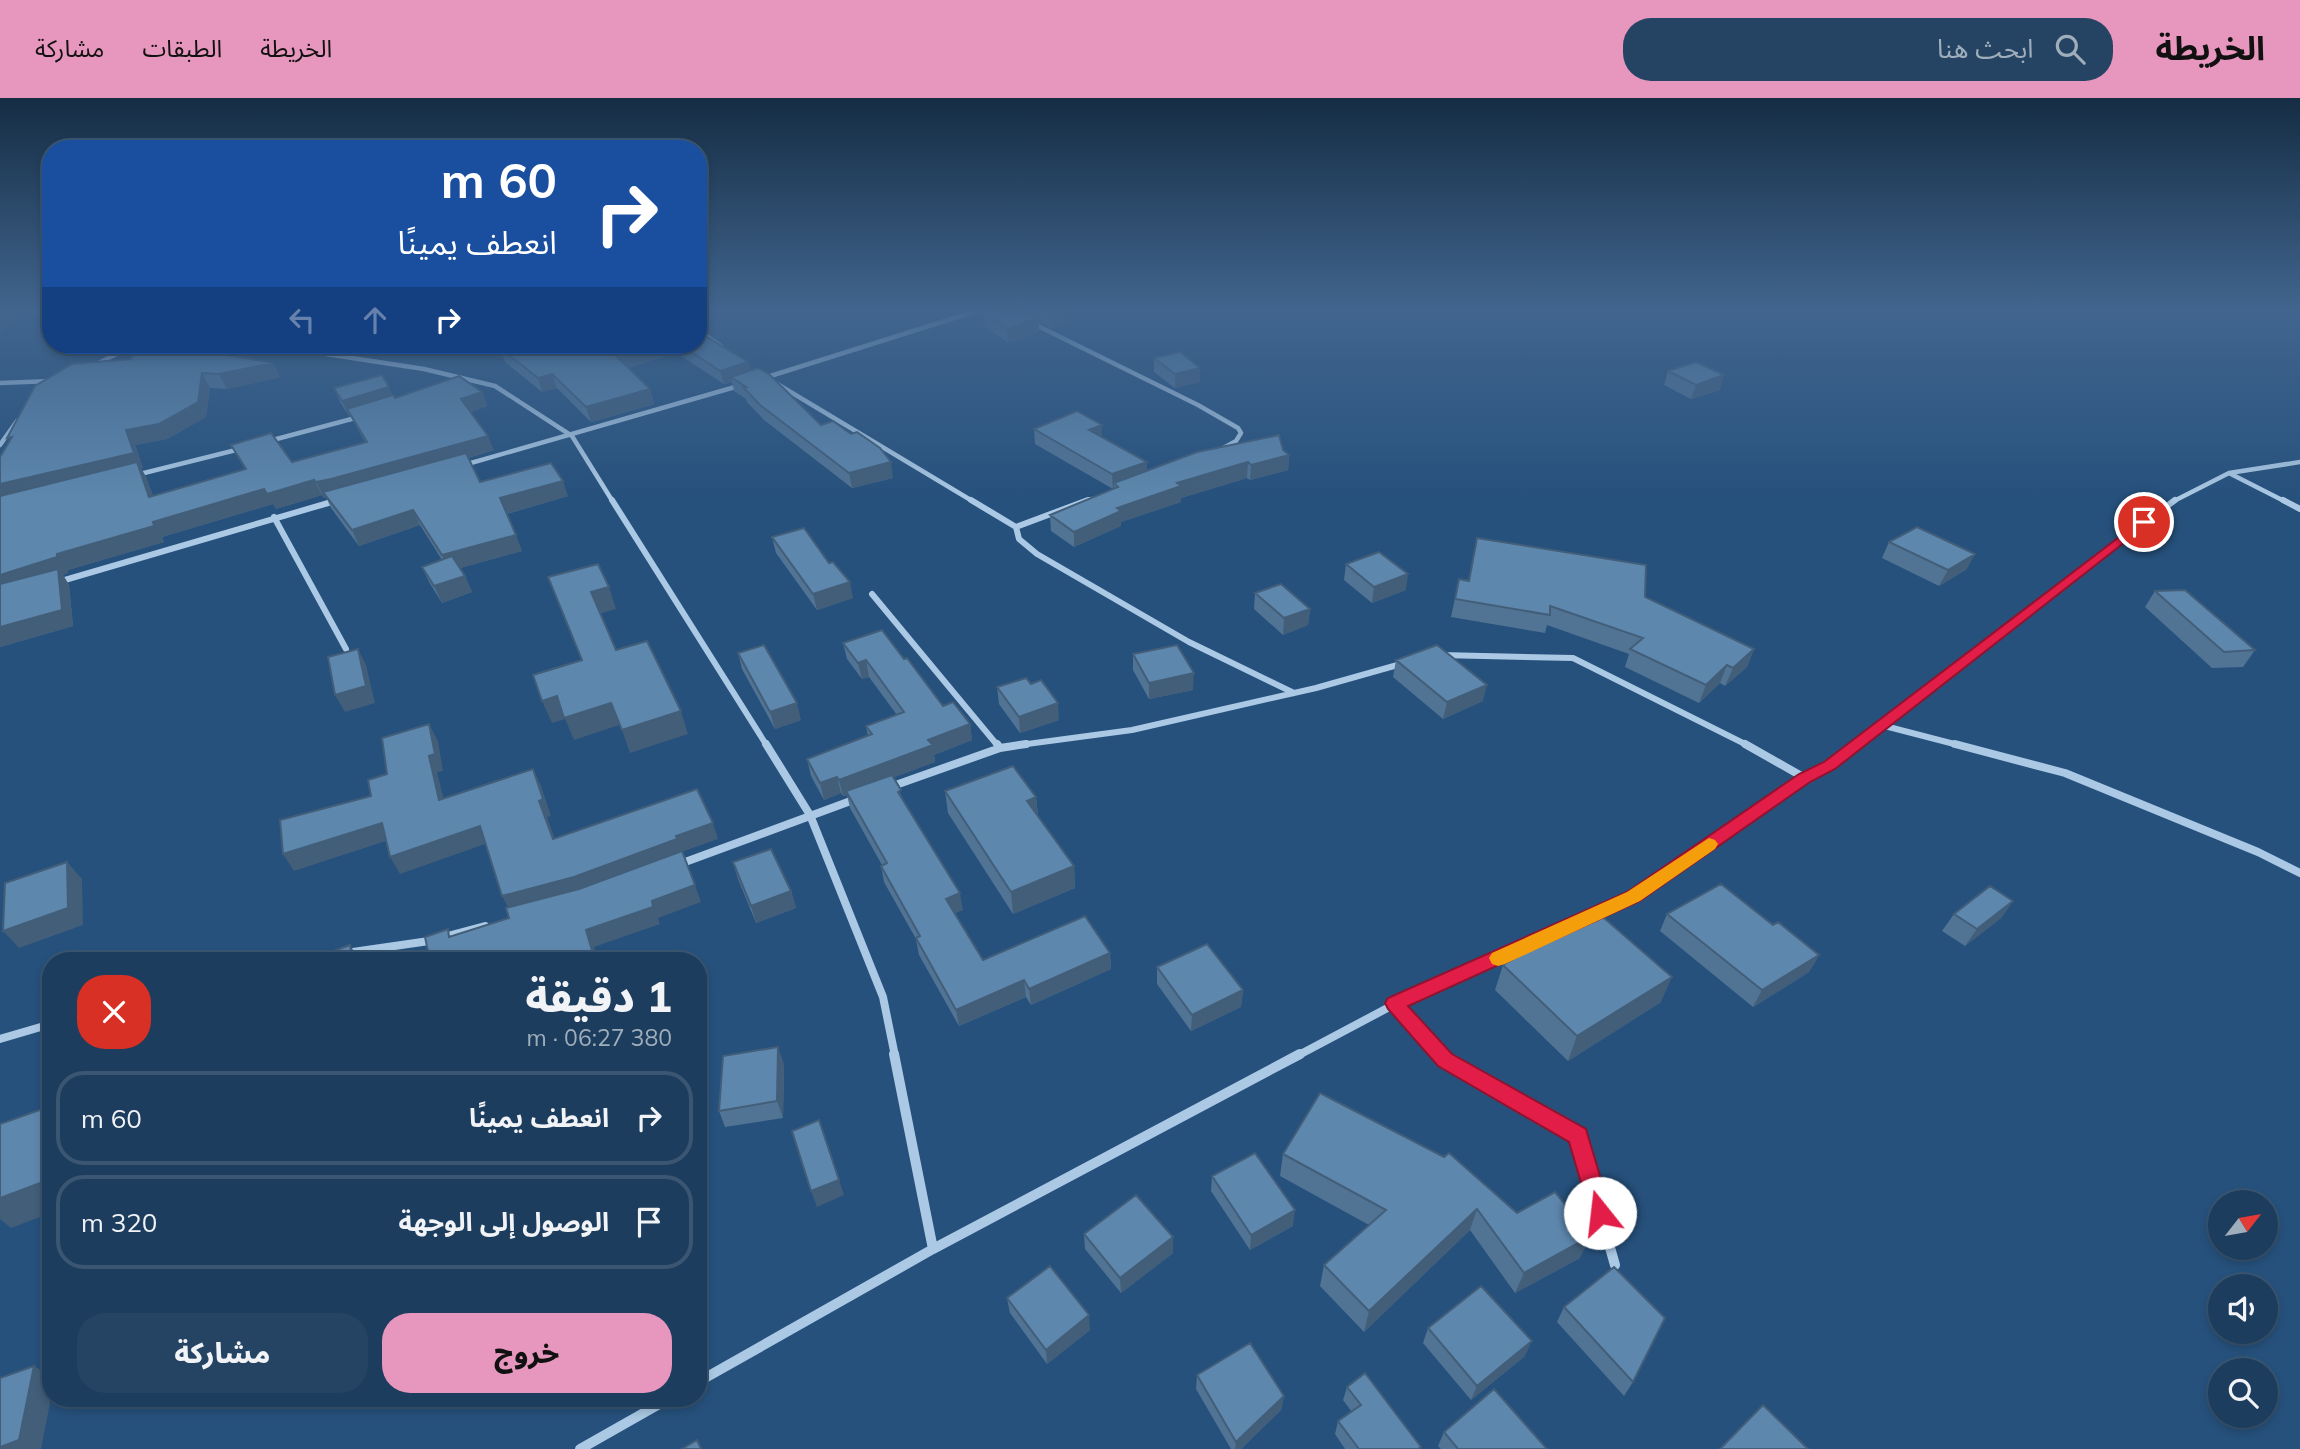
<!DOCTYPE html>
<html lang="ar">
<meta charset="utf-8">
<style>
body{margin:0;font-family:Mulish,"Noto Sans Arabic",sans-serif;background:#254463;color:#f1f3f6;direction:rtl;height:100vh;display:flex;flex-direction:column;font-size:26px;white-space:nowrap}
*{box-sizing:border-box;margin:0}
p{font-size:23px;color:#a0aebc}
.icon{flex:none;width:38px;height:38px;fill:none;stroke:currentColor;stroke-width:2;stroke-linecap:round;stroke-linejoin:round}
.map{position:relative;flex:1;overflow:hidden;direction:ltr}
.drawer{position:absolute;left:42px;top:854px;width:665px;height:455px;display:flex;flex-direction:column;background:#1c3d5d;border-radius:28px;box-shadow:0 4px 10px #0003,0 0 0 2px #3a5672;direction:rtl}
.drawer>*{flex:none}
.top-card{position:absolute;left:42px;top:42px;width:665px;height:214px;border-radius:28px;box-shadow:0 4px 10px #0003,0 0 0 2px #3a5672;direction:rtl;background:#1a4fa0;color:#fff;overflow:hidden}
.needle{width:46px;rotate:59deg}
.fabs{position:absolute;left:2208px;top:1092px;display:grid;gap:14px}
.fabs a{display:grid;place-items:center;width:70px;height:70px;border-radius:50%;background:#1c3d5d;box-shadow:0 4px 10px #0003,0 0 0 2px #3a5672;font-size:35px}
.pin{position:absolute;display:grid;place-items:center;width:60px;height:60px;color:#fff;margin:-30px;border:4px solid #fff;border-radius:50%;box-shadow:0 2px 7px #0007}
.me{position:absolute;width:77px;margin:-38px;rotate:344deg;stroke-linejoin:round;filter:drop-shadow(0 0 5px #0008)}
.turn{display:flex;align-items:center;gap:24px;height:147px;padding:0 35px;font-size:32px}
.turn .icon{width:91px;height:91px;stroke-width:2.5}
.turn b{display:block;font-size:49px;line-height:60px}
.lanes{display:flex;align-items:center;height:66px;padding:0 35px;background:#0003;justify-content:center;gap:35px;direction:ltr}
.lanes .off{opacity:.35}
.round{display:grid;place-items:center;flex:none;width:74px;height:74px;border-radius:28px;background:#254463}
.head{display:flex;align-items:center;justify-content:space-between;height:119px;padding:0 35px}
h1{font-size:42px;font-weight:800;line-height:52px}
.button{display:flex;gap:14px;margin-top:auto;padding:14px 35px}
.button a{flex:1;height:80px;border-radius:28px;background:#e797bd;color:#111;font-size:28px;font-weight:800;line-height:80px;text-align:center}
.button a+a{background:#254463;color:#f1f3f6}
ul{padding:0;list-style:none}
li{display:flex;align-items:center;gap:21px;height:94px;margin:0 14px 10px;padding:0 21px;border:4px solid #3a5672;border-radius:28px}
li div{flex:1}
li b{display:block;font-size:26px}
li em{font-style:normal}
header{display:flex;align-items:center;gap:42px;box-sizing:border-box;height:98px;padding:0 35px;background:#e797bd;color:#111}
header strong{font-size:33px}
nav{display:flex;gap:38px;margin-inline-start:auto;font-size:24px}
.search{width:490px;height:63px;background:#254463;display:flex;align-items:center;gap:18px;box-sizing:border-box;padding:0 24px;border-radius:28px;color:#a0aebc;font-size:26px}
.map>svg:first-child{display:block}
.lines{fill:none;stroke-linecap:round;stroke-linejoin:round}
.minor-far3{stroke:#abc9e4;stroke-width:4.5}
.minor-far2{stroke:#abc9e4;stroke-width:6}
.minor-far1{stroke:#abc9e4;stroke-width:8}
.minor{stroke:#abc9e4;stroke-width:10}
.wall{fill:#517495}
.shaded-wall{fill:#425e79}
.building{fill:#5e87ad;stroke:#425e79;stroke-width:2}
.route{fill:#e11d48;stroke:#92132f;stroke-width:2}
.slow{fill:#f59e0b}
</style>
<header>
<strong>الخريطة</strong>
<div class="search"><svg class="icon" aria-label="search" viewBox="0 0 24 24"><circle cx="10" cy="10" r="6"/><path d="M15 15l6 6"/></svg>ابحث هنا</div>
<nav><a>الخريطة</a><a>الطبقات</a><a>مشاركة</a></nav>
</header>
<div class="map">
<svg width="2300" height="1351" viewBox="0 0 2300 1351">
<rect width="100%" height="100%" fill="#26517c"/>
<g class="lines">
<path class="minor-far3" d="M26 211 51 214
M1032 225 1198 307 1238 330 1241 335 1236 343 1220 352
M698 232 721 248
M267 247 424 271 495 288 572 338 613 404
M95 267 134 247
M764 280 983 211
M774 284 974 404
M0 285 51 283
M269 343 359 319
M0 347 17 323
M464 367 742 287
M2229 375 2286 404
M136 377 240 351
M332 404 335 403
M1083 404 1091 401
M2172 404 2229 375 2300 364"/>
<path class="minor-far2" d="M612 402 767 648
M971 402 1016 429 1088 402
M2283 402 2300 411
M274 419 346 551
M1016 429 1019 441 1037 456 1189 544 1294 595
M58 484 335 403
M872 496 998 648
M1440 557 1573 560 1749 648
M1881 627 1962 648
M1013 648 1132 632 1316 590 1401 566
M1853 648 2175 402"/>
<path class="minor-far1" d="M766 646 810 717 883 899 895 958
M997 646 1000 650
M1745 646 1805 680
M1955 646 2065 675 2258 754 2300 775
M890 689 1000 650 1026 646
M677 767 856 701
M346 855 429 843 485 828
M297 863 321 859
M1395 906 1442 958
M0 941 51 926
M1297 958 1395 906 1634 799 1856 646"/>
<path class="minor" d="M894 956 933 1151
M1440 956 1445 962 1578 1038 1615 1167
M698 1284 933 1151 1300 956
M580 1351 670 1300"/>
</g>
<path class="wall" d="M1020 211H1067V225L1052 230 1039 223V234L1008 245 984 228 983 214Z
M511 247H698L748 264 750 273 821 327 893 380 852 390 764 322 747 304 746 301 734 293 732 284 724 286 678 256 677 254 628 270 650 291 654 306 591 324 557 290 542 294 505 264 500 250Z
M1154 260 1200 270V284L1175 290 1154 274Z
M273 265 280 279 227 291 210 290 206 319 167 341 135 347 143 370H141L146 379 153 398 245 371 231 347 292 364 365 344 350 317 349 318 340 304 334 290 392 298 395 300 482 294 487 308 471 314 494 352 468 360 480 384 568 398 507 416 522 453 460 470 465 478 472 494 442 505 429 484 422 469 442 462 420 427 359 448 331 410 326 399 324 400 322 397 276 411 273 406 162 439 164 444 68 472V475L63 477 69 487 73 528 0 549V359L9 344 35 288Z
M1668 273 1720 292 1691 301 1664 287Z
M1102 327V340L1147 373 1283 352 1289 357 1288 372 1250 382 1247 380 1181 400V404L1121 424V428L1074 449 1051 433 1050 417 1113 391 1035 346 1034 331Z
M772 439 853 500 817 512 776 455Z
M1889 444 1967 471 1939 488 1882 460Z
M1346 466 1406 492 1372 505 1344 482Z
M1459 481 1645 499 1754 551 1747 569 1725 588 1720 585 1699 605 1625 569 1629 556 1547 527 1545 535 1451 519Z
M2155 493 2255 552 2243 569 2212 570 2145 509Z
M1255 495 1310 511 1308 527 1283 537 1254 511Z
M843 545 904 561 943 608 970 626 972 642 934 657 935 664 894 679 903 702 963 812 955 815 983 862 1110 855 1111 871 1031 907 1026 899 959 928 919 857 916 841 884 784 881 768 882 767 850 710 847 697 843 698 841 695 824 702 811 678 807 661 868 638 866 628 897 617 869 579 862 581 847 561Z
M738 555 801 622 775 631 742 571Z
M1133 556 1193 592 1149 601 1133 572Z
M1396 562 1483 603 1443 621 1393 579Z
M997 589 1059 622 1020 635 999 606Z
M945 693 1036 699 1038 718 1074 768 1075 790 1013 816 948 715Z
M733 764 791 793 796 810 756 825 738 781Z
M2013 803 2001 820 1965 848 1942 833 1954 816Z
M1667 816 1773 827 1819 857 1809 874 1753 909 1660 833Z
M1503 867 1661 904 1568 963 1495 892Z
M1157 869 1243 892 1241 909 1191 933 1157 886Z
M784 966 783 1020 725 1029 719 1013Z
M1283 1056 1517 1115 1580 1160 1515 1195 1470 1132 1364 1234 1320 1188 1324 1167 1369 1127 1280 1078Z
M1212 1078 1293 1128 1250 1152 1211 1093Z
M1084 1136 1173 1139V1155L1121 1195 1085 1151Z
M1007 1200 1090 1232 1047 1266 1010 1215Z
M1564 1209 1633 1284 1624 1298 1557 1224Z
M1428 1230 1525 1258 1471 1302 1423 1245Z
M1197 1277 1284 1298 1281 1312 1241 1351H1231L1196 1291Z
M1347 1289 1421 1349 1420 1351H1345L1335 1336 1338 1323 1352 1314 1343 1302Z
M1444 1334 1547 1351H1441L1438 1348Z"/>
<path class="shaded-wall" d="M6 211H22V213L0 236V217Z
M1067 211V225L1052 230 1051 216Z
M1038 220 1039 234 1008 245 1007 231Z
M651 247H676L677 254 620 272 616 258Z
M748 264 751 278 731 279 732 284 724 286 720 273Z
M273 265 280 279 227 291 219 276Z
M1200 270V284L1175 290V276Z
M202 275 210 290 206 319 167 341 135 347 143 370H141L146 379 159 414 0 404V386L126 332Z
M552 276 557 290 542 294 538 280Z
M1724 277 1720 292 1691 301 1696 287Z
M389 289 395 303 347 311 350 317 349 318 342 303Z
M650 291 654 306 591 324 586 309Z
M482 294 487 308 467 316 461 301Z
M1102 327V342L1089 332Z
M488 338 494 352 339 397 323 394 326 399 324 400 316 384Z
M1289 357 1288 372 1250 382 1251 367Z
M891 364 893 380 852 390 849 375Z
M1147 364V379L1114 385V391H1113L1112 376Z
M1248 364 1247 380 1181 400V404L1121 424V428L1074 449V434L1117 410 1177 385Z
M314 382 322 397 276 411 267 396Z
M563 383 568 398 506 416 500 400Z
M264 391 273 406 162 439 164 444 68 472V475L63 477 69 487 73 528 0 549V477L153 424Z
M413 412 420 427 359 448 352 432Z
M516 437 522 453 449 473 442 457Z
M1975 456 1967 471 1939 488 1948 472Z
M1408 476 1406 492 1372 505 1374 489Z
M465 478 472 494 442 505 434 488Z
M850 484 853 500 817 512 813 496Z
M609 489 616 511 599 516 591 494Z
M1310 511 1308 527 1283 537 1284 520Z
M358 551 366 567 375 605 345 614 335 597Z
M1754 551 1747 569 1725 588 1733 570Z
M866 562 869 579 862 581 858 565Z
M1727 567 1720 585 1699 605 1706 587Z
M1194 575 1193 592 1149 601V585Z
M1487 587 1483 603 1443 621 1447 604Z
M557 598 611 605 619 627 574 642 565 621 552 625 542 603Z
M797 605 801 622 775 631 770 614Z
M1058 605 1059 622 1020 635 1019 619Z
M681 613 688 636 630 655 622 632Z
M429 626 438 643 443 673 437 674 448 718 439 702 429 658Z
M970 626 972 642 934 657 935 664 848 697 846 693 847 697 843 698 839 682 928 642Z
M533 671 541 688 551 718 547 719 561 758 553 741 539 703Z
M837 679 841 695 824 702 820 685Z
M1036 699 1038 721 1027 703Z
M382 725 392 741 294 773 283 756Z
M713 725 718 741 511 815 502 798Z
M480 728 488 745 400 776 390 759Z
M67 764 82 781 83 827 19 850 3 833Z
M1074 768 1075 790 1013 816 1011 794Z
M695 787 701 804 658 820 660 826 594 849 598 863H595L586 832 652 803Z
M791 793 796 810 756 825 751 808Z
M960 795 963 812 949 817 946 801Z
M2013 803 2001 820 1965 848 1977 831Z
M350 847 360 863H352Z
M1110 855 1111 871 1031 907 1029 891Z
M511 857 515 863H496Z
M1819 857 1809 874 1753 909 1762 892Z
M1672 879 1661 904 1568 963 1577 938Z
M1024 882 1026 899 959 928 956 912Z
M1243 892 1241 909 1191 933 1192 917Z
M778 949 784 966 783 1020 777 1003Z
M51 1081V1115L11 1130 0 1121V1100Z
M839 1082 844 1097 817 1109 811 1093Z
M1477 1111 1470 1132 1364 1234 1369 1213Z
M1295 1112 1293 1128 1250 1152 1251 1137Z
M1591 1138 1580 1160 1515 1195 1524 1175Z
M1173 1139V1155L1121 1195 1120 1180Z
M1089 1217 1090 1232 1047 1266 1046 1252Z
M1532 1243 1525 1258 1471 1302 1477 1288Z
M34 1268 51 1279V1300L41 1351H0Z
M1284 1298 1281 1312 1241 1351H1235L1236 1344Z"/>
<path class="building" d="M0 211H6L0 217Z
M992 211H1018L1038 220 1007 231 983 214Z
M1040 211H1067L1051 216Z
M698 234H699L748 264 720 273 681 247H698Z
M511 247H651L616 258 650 291 586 309 552 276 538 280 500 250Z
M179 249 273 265 219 276 202 275 198 304 159 326 126 332 134 355 0 386V359L12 339 7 340 35 288 72 266 131 261 135 254Z
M1180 254 1200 270 1175 276 1154 260Z
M1696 264 1724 277 1696 287 1668 273Z
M758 270 769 276 821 327 833 323 851 336 857 334 880 350 891 364 849 375 760 307 743 289H746L731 279Z
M382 277 389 289 342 303 334 290Z
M459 278 482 294 461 301 488 338 331 381 316 384 314 382 267 396 264 391 153 424 154 428 57 456V459L0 477V398L137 364 149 399 246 371 231 347 271 335 292 364 367 344 347 311 393 297 395 300Z
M1077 313 1102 327 1089 332 1147 364 1112 376 1034 331Z
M1279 337 1283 352 1289 357 1251 367 1248 364 1177 385 1181 388 1117 410 1121 413 1074 434 1050 417 1118 389 1114 385 1197 354Z
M466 355 480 384 551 365 563 383 500 400 516 437 442 457 413 412 352 432 323 394Z
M1917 429 1975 456 1948 472 1889 444Z
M804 430 829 465 833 464 850 484 813 496 772 439Z
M1477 440 1646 467 1645 499 1754 551 1733 570 1727 567 1706 587 1630 551 1643 540 1550 508V517L1455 501 1459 481 1469 483Z
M1379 454 1408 476 1374 489 1346 466Z
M452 458 465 478 434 488 422 469Z
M598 466 609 489 591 494 616 552 647 543 681 613 622 632 611 605 564 620 557 598 542 603 533 577 582 562 548 479Z
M58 471 62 512 0 529V486Z
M1281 486 1310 511 1284 520 1255 495Z
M2185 492 2255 552 2224 554 2155 493Z
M882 532 904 561 907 560 943 608 953 604 970 626 928 642 933 647 839 682 837 679 820 685 807 661 872 636 866 628 904 614 866 562 858 565 843 545Z
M764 547 797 605 770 614 738 555Z
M1177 547 1194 575 1149 585 1133 556Z
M1437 547 1487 587 1447 604 1396 562Z
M358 551 366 588 335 597 328 559Z
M1026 580 1031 586 1041 582 1058 605 1019 619 997 589Z
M429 626 435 656 429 658 439 702 533 671 543 701 539 703 553 741 697 691 713 725 676 738 677 741 574 779 502 798 480 728 390 759 382 725 283 756 280 722 371 698 368 682 387 676 382 640Z
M1013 668 1036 699 1027 703 1074 768 1011 794 945 693Z
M892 677 901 692 898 694 960 795 946 801 983 862 1085 818 1110 855 1029 891 1024 882 956 912 916 840 920 838 881 768 887 765 846 693Z
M771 751 791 793 751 808 733 764Z
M682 753 695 787 652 803 653 809 586 832 595 863H513L511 857 496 863H430L425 839 448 831 449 839 509 820 506 810 579 791Z
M67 764 68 810 3 833 5 785Z
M1721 786 1773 827 1778 824 1819 857 1762 892 1667 816Z
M1990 788 2013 803 1977 831 1954 816Z
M1597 814 1672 879 1577 938 1503 867Z
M1207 846 1243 892 1192 917 1157 869Z
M350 847 352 863H307Z
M778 949 777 1003 719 1013 723 958Z
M1320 995 1444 1059 1449 1055 1517 1115 1555 1094 1591 1138 1524 1175 1477 1111 1369 1213 1324 1167 1386 1112 1283 1056Z
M51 1008V1081L0 1100V1026Z
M819 1022 839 1082 811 1093 792 1033Z
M1255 1055 1295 1112 1251 1137 1212 1078Z
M1136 1097 1173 1139 1120 1180 1084 1136Z
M1050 1168 1089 1217 1046 1252 1007 1200Z
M1614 1169 1665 1220 1633 1284 1564 1209Z
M1481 1188 1532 1243 1477 1288 1428 1230Z
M1250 1245 1284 1298 1236 1344 1197 1277Z
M34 1268 19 1342 0 1349V1280Z
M1365 1275 1421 1349 1418 1351H1359L1338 1323 1361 1307 1347 1289Z
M1494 1291 1547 1351H1458L1444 1334Z
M1763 1307 1808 1351H1720Z
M697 1342 701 1351H682Z"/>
<linearGradient id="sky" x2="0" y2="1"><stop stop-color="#152d44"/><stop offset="0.53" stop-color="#41658e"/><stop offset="1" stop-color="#41658e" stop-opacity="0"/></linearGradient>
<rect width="2300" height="400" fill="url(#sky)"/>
<path class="route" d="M2144 420 2150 424 2148 426 1835 671 1810 684 1640 803 1408 908 1452 956 1586 1031 1611 1115 1608 1122 1600 1125 1592 1122 1569 1044 1438 968 1388 911 1385 905 1388 900 1627 794 1799 676 1824 664Z"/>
<path class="slow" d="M1709 740 1715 742 1718 746 1715 751 1640 803 1505 866 1498 868 1492 866 1489 860 1492 855 1627 794Z"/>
</svg>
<div class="fabs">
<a><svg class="needle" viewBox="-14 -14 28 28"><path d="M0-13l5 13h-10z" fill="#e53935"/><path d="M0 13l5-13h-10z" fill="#a0aebc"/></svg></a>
<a><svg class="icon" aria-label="sound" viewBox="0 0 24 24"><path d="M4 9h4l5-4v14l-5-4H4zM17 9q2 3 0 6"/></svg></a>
<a><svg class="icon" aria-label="search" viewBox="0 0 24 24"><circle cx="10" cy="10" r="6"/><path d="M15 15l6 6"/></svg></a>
</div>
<div class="pin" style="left:2144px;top:424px;background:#d93025"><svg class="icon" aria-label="arrive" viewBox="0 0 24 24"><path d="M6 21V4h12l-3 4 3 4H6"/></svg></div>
<svg class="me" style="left:1600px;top:1115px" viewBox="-20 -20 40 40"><circle r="19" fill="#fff"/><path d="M0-13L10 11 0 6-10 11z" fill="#e11d48"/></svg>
<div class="top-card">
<div class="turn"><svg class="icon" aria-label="right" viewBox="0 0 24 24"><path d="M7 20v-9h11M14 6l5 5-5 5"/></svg><div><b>60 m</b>انعطف يمينًا</div></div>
<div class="lanes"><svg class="icon off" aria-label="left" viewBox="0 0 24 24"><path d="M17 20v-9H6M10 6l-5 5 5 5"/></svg><svg class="icon off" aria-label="ahead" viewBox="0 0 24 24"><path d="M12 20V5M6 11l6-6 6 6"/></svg><svg class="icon" aria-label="right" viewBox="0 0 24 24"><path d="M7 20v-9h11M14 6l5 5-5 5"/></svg></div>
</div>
<section class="drawer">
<div class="head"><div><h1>1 دقيقة</h1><p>380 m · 06:27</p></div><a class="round" style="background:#d93025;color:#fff"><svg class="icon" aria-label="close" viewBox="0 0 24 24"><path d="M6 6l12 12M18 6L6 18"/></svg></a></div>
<ul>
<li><svg class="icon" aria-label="right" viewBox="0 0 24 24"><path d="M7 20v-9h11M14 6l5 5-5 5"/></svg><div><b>انعطف يمينًا</b></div><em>60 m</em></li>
<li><svg class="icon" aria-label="arrive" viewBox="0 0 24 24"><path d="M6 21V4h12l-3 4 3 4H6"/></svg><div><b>الوصول إلى الوجهة</b></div><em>320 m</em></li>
</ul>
<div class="button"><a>خروج</a><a>مشاركة</a></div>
</section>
</div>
